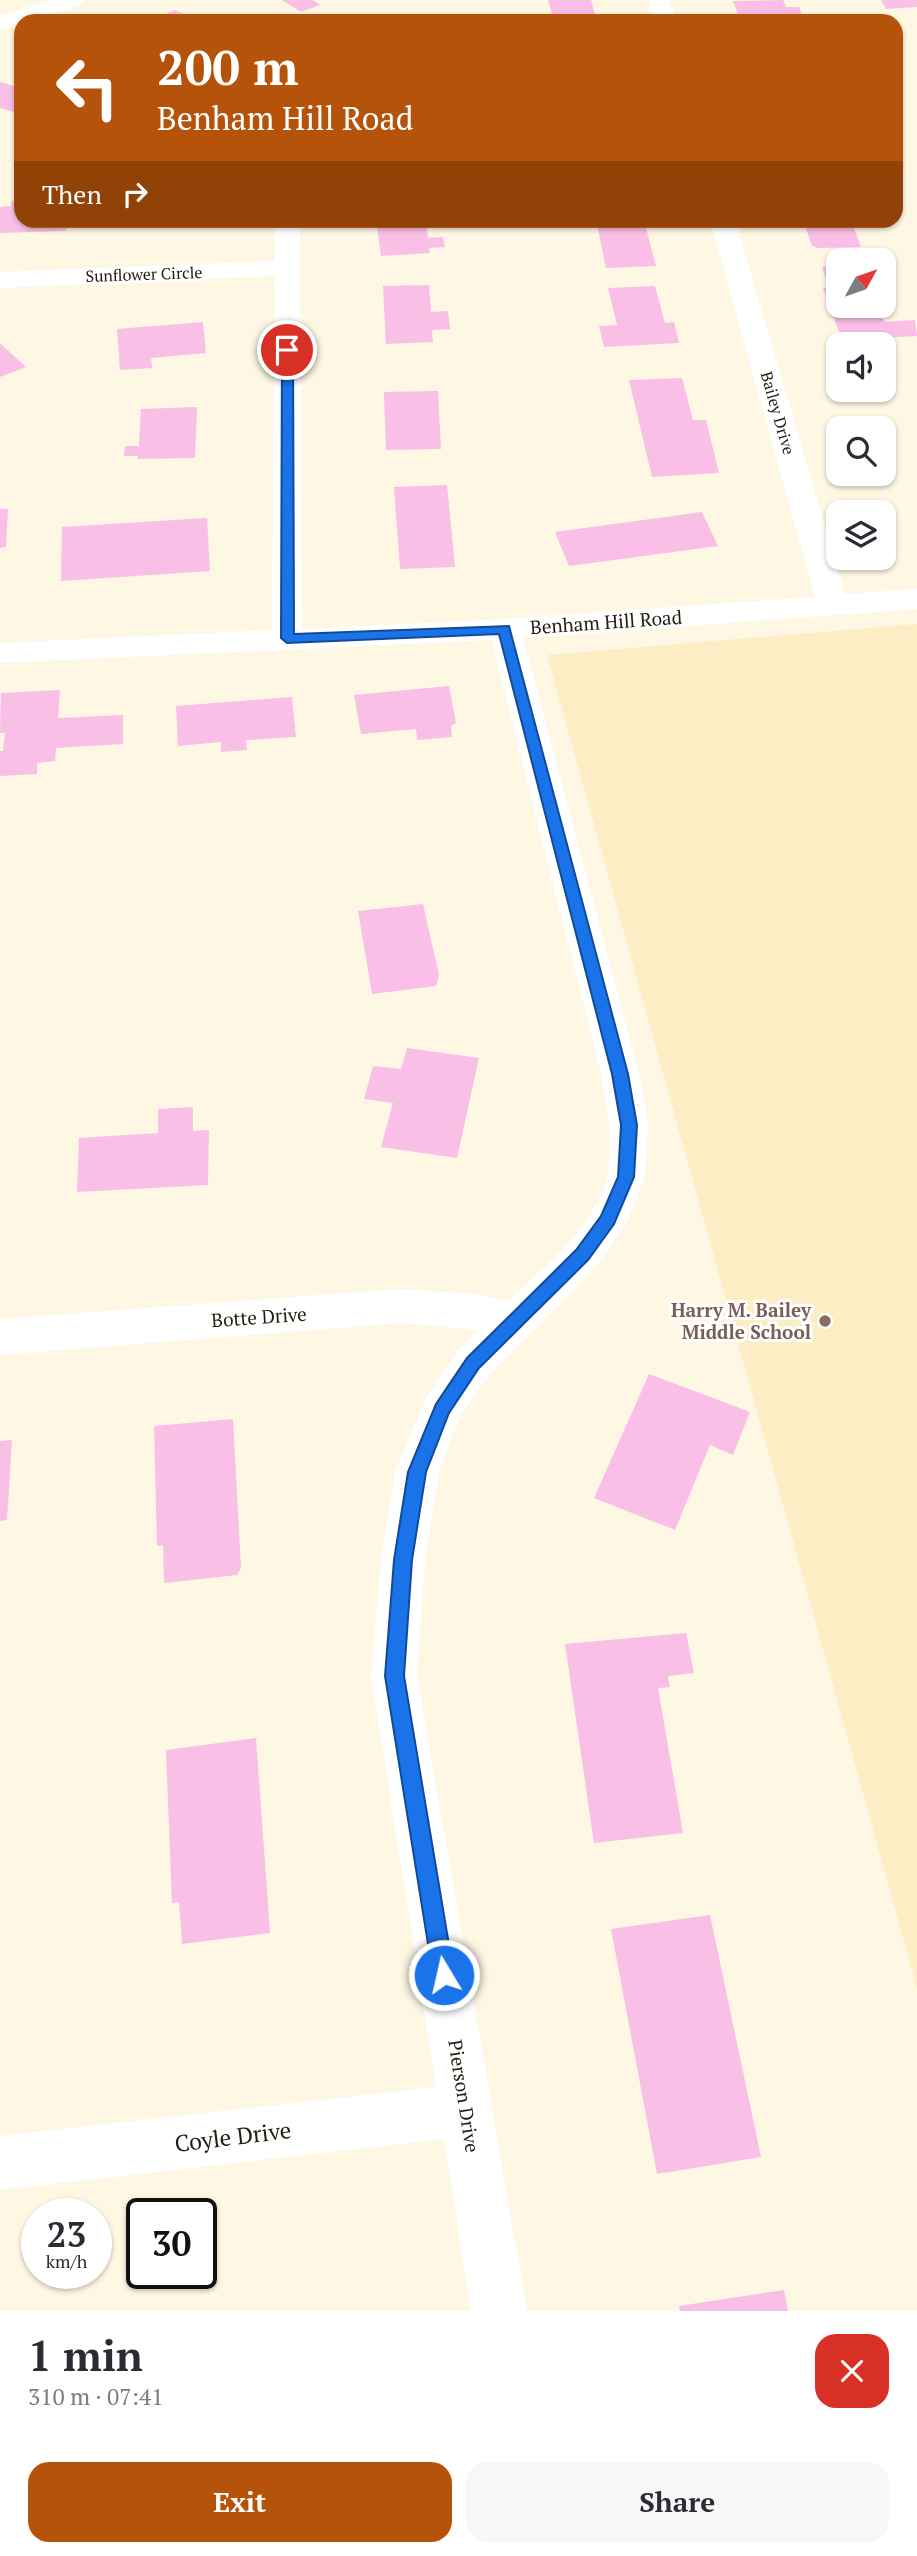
<!DOCTYPE html>
<meta charset="utf-8">
<style>
body{margin:0;font-family:"PT Serif",serif;background:#f7f7f7;color:#2b2b33;height:100vh;display:flex;flex-direction:column;font-size:26px;white-space:nowrap}
*{box-sizing:border-box;margin:0}
p{font-size:23px;color:#7c7c81}
.icon{flex:none;width:38px;height:38px;fill:none;stroke:currentColor;stroke-width:2;stroke-linecap:round;stroke-linejoin:round}
.map{position:relative;height:2311px;overflow:hidden}
.details{display:flex;flex-direction:column;background:#fff;flex:1}
.details>*{flex:none}
.hud{position:absolute;left:14px;top:14px;width:889px;height:214px;border-radius:21px;box-shadow:0 2px 5px #0004;background:#b45309;color:#fff;overflow:hidden}
.needle{width:46px;rotate:50deg}
.buttons{position:absolute;left:826px;top:248px;display:grid;gap:14px}
.buttons a{display:grid;place-items:center;width:70px;height:70px;border-radius:14px;background:#fff;box-shadow:0 2px 5px #0004;font-size:35px}
.speed{position:absolute;left:21px;top:2198px;display:flex;gap:14px;font-size:35px;font-weight:700;text-align:center}
.speed>*{display:grid;place-content:center;width:91px;height:91px;border-radius:50%;background:#fff;box-shadow:0 2px 5px #0004;line-height:1}
.speed small{font-size:18px;font-weight:400}
.speed .limit{border:4px solid #111;border-radius:10px;background:#fff;color:#111}
.pin{position:absolute;display:grid;place-items:center;width:60px;height:60px;color:#fff;margin:-30px;border:4px solid #fff;border-radius:50%;box-shadow:0 2px 7px #0007}
.me{position:absolute;width:77px;margin:-38px;rotate:351deg;stroke-linejoin:round;filter:drop-shadow(0 0 5px #0008)}
.turn{display:flex;align-items:center;gap:24px;height:147px;padding:0 28px;font-size:32px}
.turn .icon{width:91px;height:91px;stroke-width:2.5}
.turn b{display:block;font-size:49px;line-height:60px}
.then{display:flex;align-items:center;height:66px;padding:0 28px;background:#0003;gap:14px;font-size:26px}
.round{display:grid;place-items:center;flex:none;width:74px;height:74px;border-radius:21px;background:#f7f7f7}
.overview{display:flex;align-items:center;justify-content:space-between;height:119px;padding:0 28px}
h1{font-size:42px;font-weight:700;line-height:52px}
.action{display:flex;gap:14px;margin-top:auto;padding:14px 28px}
.action a{flex:1;height:80px;border-radius:21px;background:#b45309;color:#fff;font-size:28px;font-weight:700;line-height:80px;text-align:center}
.action a+a{background:#f7f7f7;color:#2b2b33}
.map>svg:first-child{display:block}
.built{fill:#fdedc5}
.building{fill:#fabfe7}
.lines{fill:none;stroke-linecap:round;stroke-linejoin:round}
.minor{fill:#fff;fill-rule:evenodd}
.route{fill:#1a73e8;stroke:#114b97;stroke-width:2}
.education-dot{fill:#8d6e63;stroke:#fff;stroke-width:2.5}
.labels{text-anchor:middle;stroke-width:6;stroke-linejoin:round;paint-order:stroke}
.far-street-label{font-size:16px;fill:#231e12;stroke:#fff}
.street-label{font-size:19px;fill:#231e12;stroke:#fff}
.education-label{font-size:19px;font-weight:bold;fill:#785e54;stroke:#fff;text-anchor:end}
.near-street-label{font-size:23px;fill:#231e12;stroke:#fff}
</style>
<div class="map">
<svg width="917" height="2311" viewBox="0 0 917 2311">
<rect width="100%" height="100%" fill="#fef7e3"/>
<path class="built" d="M917 624V1988L547 655Z"/>
<path class="building" d="M282 0H313L320 5 301 12Z
M548 0H591L597 21H554Z
M783 0 786 7H799L804 20 749 21 747 15H738L733 1Z
M881 0H917V7L886 9Z
M175 10 199 21H152Z
M0 82 21 88V114L0 108Z
M21 200V220H67L66 231 0 233V207L11 206V201Z
M115 220H225V223L115 228Z
M376 220H426L428 238 443 237 445 247 429 248 430 253 381 256Z
M596 220H644L656 266 606 268Z
M803 220H851L861 247 818 248 812 246Z
M838 266V306H878L884 322 915 320 917 336 842 340 823 288 829 287 822 267Z
M429 285 431 312 448 311 450 329 432 330 433 342 386 344 383 286Z
M655 286 665 323 674 322 679 343 604 347 599 326 617 325 608 288Z
M203 322 206 353 151 358 152 368 120 370 117 329Z
M0 343 26 367 0 377Z
M682 378 693 420H706L719 473 652 477 629 380Z
M438 391 441 449 386 450 384 392Z
M197 407 195 458 138 459V456H124L125 446H139L141 409Z
M447 485 455 567 400 569 394 487Z
M0 509H8L6 547 0 548Z
M702 512 718 546 569 566 555 532Z
M207 518 210 571 61 581 62 527Z
M449 686 456 723 451 726 452 737 417 740 416 729 361 734 354 695Z
M60 690 58 718 123 715V744L56 748 55 761 37 763V774L0 776V751H3L5 733H0L1 693Z
M292 697 296 737 246 740 247 750 221 752V742L178 746 176 706Z
M423 904 439 975 436 986 372 994 358 911Z
M407 1048 479 1058 457 1158 381 1147 393 1103 364 1099 373 1066 401 1069Z
M193 1107V1131L209 1130 208 1185 77 1192 79 1138 158 1133V1109Z
M649 1374 750 1412 733 1455 710 1445 675 1530 594 1498Z
M233 1419 241 1568 237 1575 164 1583 163 1545 157 1546 154 1426Z
M12 1440 7 1520 0 1521V1441Z
M686 1633 694 1673 668 1676 670 1687 658 1688 683 1833 594 1843 565 1644Z
M256 1738 270 1933 182 1944 179 1902 172 1903 166 1750Z
M710 1915 761 2157 657 2174 611 1929Z
M784 2290 788 2311H680L679 2306Z"/>
<g class="lines">
<path class="minor" d="M50 0H83L80 5 0 30V16Z
M648 0H670L676 21H654Z
M275 220H300L302 629 505 619 815 597 710 220H735L845 594 917 589V609L523 638 639 1074 648 1125 645 1176 628 1220 596 1267 488 1376 459 1418 439 1472 425 1561 417 1676 527 2311H471L444 2139 0 2190V2136L436 2087 371 1676 381 1561 395 1472 427 1396 458 1350 479 1330 401 1323 0 1355V1319L401 1289 473 1294 508 1301C545 1266 595 1228 607 1176 614 1142 607 1107 601 1074L492 640 0 663V643L272 630 275 276 0 288V272L275 261Z"/>
</g>
<path class="route" d="M287 346 293 350 294 634 509 626 628 1074 637 1125 634 1177 614 1224 588 1260 479 1368 449 1413 426 1472 412 1560 404 1676 454 1975 451 1982 444 1985 436 1982 433 1975 385 1676 394 1560 408 1472 436 1404 467 1358 576 1250 601 1216 618 1177 621 1125 612 1074 499 634 287 643 281 638 282 350Z"/>
<circle class="education-dot" cx="825" cy="1321" r="7"/>
<g class="labels">
<g class="far-street-label">
<text transform="translate(144 274) rotate(-2)" y="6">Sunflower Circle</text>
<text transform="translate(778 413) rotate(74)" y="6">Bailey Drive</text>
</g>
<g class="street-label">
<text transform="translate(606 622) rotate(-4)" y="7">Benham Hill Road</text>
<text transform="translate(259 1317) rotate(-4)" y="7">Botte Drive</text>
<text transform="translate(464 2096) rotate(81)" y="7">Pierson Drive</text>
</g>
<g class="education-label">
<text x="811" y="1317">Harry M. Bailey<tspan x="811" dy="22">Middle School</tspan></text>
</g>
<g class="near-street-label">
<text transform="translate(233 2137) rotate(-7)" y="8">Coyle Drive</text>
</g>
</g>
</svg>
<div class="buttons">
<a><svg class="needle" viewBox="-14 -14 28 28"><path d="M0-13l5 13h-10z" fill="#e53935"/><path d="M0 13l5-13h-10z" fill="#7c7c81"/></svg></a>
<a><svg class="icon" aria-label="sound" viewBox="0 0 24 24"><path d="M4 9h4l5-4v14l-5-4H4zM17 9q2 3 0 6"/></svg></a>
<a><svg class="icon" aria-label="search" viewBox="0 0 24 24"><circle cx="10" cy="10" r="6"/><path d="M15 15l6 6"/></svg></a>
<a><svg class="icon" aria-label="layers" viewBox="0 0 24 24"><path d="M12 4l9 5-9 5-9-5zM3 14l9 5 9-5"/></svg></a>
</div>
<div class="speed"><div>23<small>km/h</small></div><div class="limit">30</div></div>
<div class="pin" style="left:287px;top:350px;background:#d93025"><svg class="icon" aria-label="arrive" viewBox="0 0 24 24"><path d="M6 21V4h12l-3 4 3 4H6"/></svg></div>
<svg class="me" style="left:444px;top:1975px" viewBox="-20 -20 40 40"><circle r="17" fill="#1a73e8" stroke="#fff" stroke-width="3"/><path d="M0-11L8 9 0 5-8 9z" fill="#fff"/></svg>
<div class="hud">
<div class="turn"><svg class="icon" aria-label="left" viewBox="0 0 24 24"><path d="M17 20v-9H6M10 6l-5 5 5 5"/></svg><div><b>200 m</b>Benham Hill Road</div></div>
<div class="then">Then<svg class="icon" aria-label="right" viewBox="0 0 24 24"><path d="M7 20v-9h11M14 6l5 5-5 5"/></svg></div>
</div>
</div>
<section class="details">
<div class="overview"><div><h1>1 min</h1><p>310 m · 07:41</p></div><a class="round" style="background:#d93025;color:#fff"><svg class="icon" aria-label="close" viewBox="0 0 24 24"><path d="M6 6l12 12M18 6L6 18"/></svg></a></div>
<div class="action"><a>Exit</a><a>Share</a></div>
</section>
